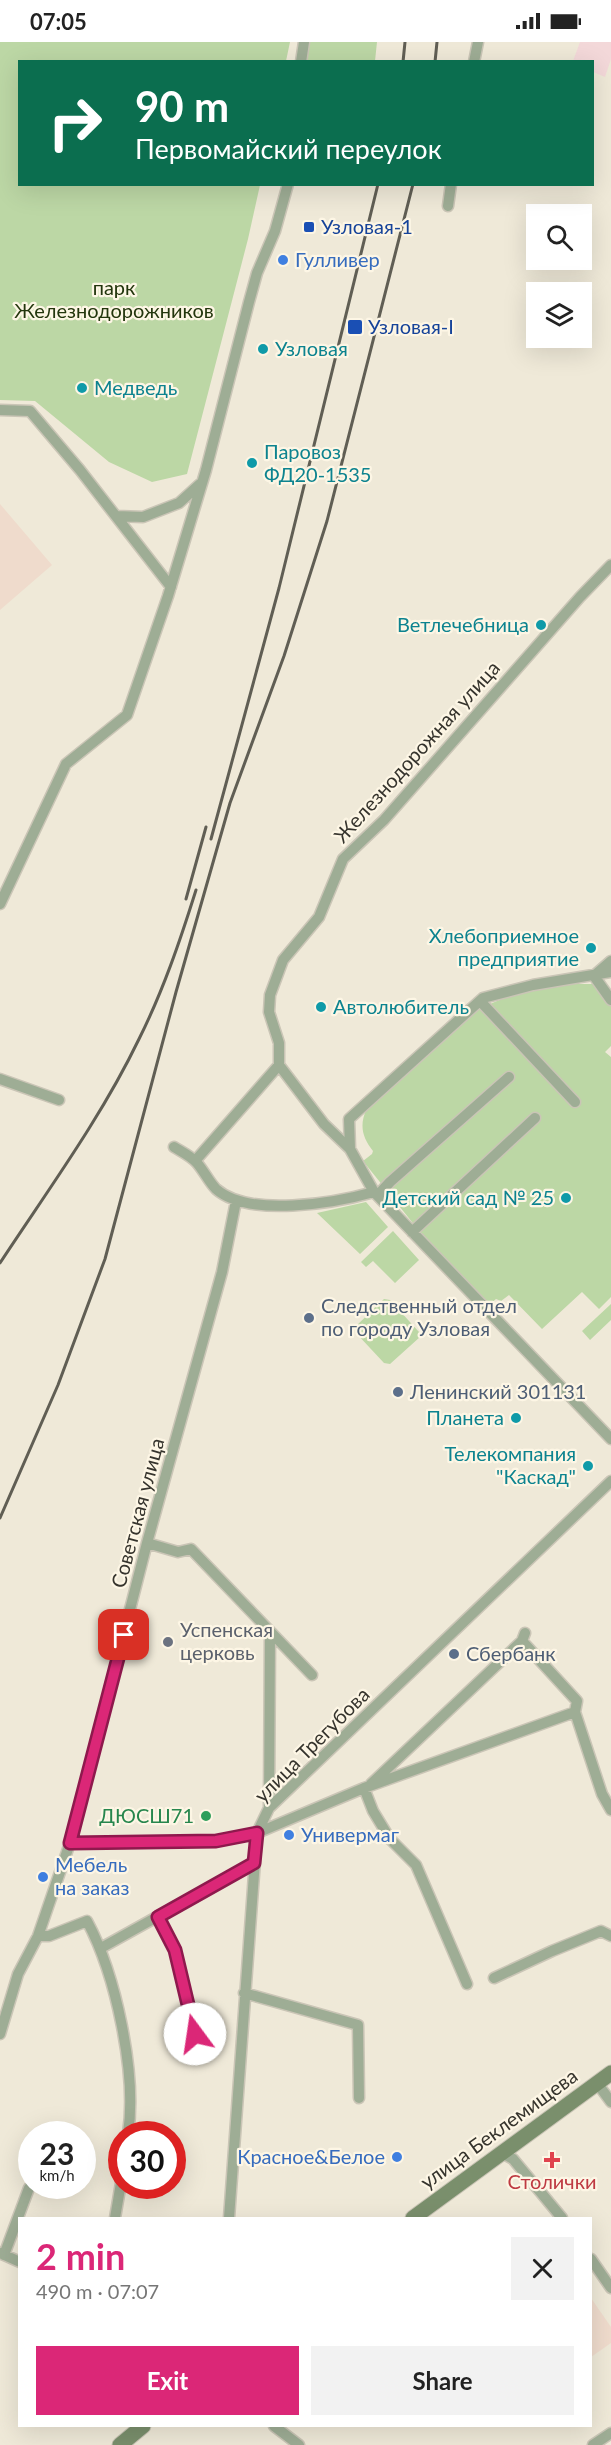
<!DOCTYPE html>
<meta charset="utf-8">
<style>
body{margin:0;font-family:Lato,sans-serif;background:#f2f2f2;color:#222;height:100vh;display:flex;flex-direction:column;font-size:22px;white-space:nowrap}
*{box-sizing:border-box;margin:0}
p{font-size:20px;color:#767676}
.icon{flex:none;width:33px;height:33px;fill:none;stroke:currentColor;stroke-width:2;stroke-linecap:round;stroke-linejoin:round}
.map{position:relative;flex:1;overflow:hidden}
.details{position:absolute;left:18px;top:2175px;width:574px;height:210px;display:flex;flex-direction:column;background:#fff;border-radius:0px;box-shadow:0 6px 24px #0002}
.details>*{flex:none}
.guide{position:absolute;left:18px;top:18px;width:576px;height:126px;border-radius:0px;box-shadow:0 6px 24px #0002;background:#0b6e4f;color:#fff;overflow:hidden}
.buttons{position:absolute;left:526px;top:162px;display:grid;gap:12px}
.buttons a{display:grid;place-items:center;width:66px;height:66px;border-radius:0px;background:#fff;box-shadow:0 6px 24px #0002;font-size:30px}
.speed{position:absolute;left:18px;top:2079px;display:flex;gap:12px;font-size:30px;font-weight:700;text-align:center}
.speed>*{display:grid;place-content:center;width:78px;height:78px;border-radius:50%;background:#fff;box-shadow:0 6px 24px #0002;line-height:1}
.speed small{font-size:15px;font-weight:400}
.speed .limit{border:9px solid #d22;background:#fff;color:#111}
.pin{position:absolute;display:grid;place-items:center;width:51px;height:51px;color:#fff;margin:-26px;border-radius:12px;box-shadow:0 3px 9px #0006}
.me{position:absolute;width:66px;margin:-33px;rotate:346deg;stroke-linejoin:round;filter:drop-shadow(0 0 4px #0008)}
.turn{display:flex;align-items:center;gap:21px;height:126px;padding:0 18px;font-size:27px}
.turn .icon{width:78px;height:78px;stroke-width:2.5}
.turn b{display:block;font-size:42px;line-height:51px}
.round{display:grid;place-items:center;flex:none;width:63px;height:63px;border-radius:0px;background:#f2f2f2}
.overview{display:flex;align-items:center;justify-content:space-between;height:102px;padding:0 18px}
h1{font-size:36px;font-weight:700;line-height:45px;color:#db2777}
.action{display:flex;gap:12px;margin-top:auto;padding:12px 18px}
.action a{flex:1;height:69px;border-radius:0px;background:#db2777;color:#fff;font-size:24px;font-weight:700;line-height:69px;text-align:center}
.action a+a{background:#f2f2f2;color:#222}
.status{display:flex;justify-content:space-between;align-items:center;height:42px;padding:0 30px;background:#fff;direction:ltr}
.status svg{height:16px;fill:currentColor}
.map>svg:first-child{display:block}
.commercial{fill:#f3d8d9}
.education{fill:#efdbcc}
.green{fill:#bcd7a5}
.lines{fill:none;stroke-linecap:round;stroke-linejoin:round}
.minor-casing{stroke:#cac5b6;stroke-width:13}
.secondary-casing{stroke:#cac5b6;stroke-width:17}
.minor{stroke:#9ead95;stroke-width:10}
.secondary{stroke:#7a8f6c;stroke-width:15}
.rail{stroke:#605e54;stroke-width:3}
.route-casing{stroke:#8e194d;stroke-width:15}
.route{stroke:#db2777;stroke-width:10}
.transit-dot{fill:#1a4fb4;stroke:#fdf6e5;stroke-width:2}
.shop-dot{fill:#3f7fe0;stroke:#fdf6e5;stroke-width:2}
.culture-dot{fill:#0f9aa8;stroke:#fdf6e5;stroke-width:2}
.service-dot{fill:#5c6f8a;stroke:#fdf6e5;stroke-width:2}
.worship-dot{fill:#6b7280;stroke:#fdf6e5;stroke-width:2}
.leisure-dot{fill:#2e9e5b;stroke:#fdf6e5;stroke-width:2}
.health-dot{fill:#e0444e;stroke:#fdf6e5;stroke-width:2}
.labels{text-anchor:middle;stroke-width:4.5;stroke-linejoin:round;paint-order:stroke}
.transit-label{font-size:20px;fill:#164399;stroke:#fdf6e5;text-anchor:start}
.shop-label{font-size:20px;fill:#366cbe;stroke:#fdf6e5;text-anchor:start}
.park-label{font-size:20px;fill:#23360d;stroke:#fdf6e5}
.culture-label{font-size:20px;fill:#0d838f;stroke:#fdf6e5;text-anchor:end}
.street-label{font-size:20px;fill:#36342d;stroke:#fdf6e5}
.service-label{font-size:20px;fill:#4e5e75;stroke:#fdf6e5;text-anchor:start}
.worship-label{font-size:20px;fill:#5b616d;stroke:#fdf6e5;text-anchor:start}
.leisure-label{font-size:20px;fill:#27864d;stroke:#fdf6e5;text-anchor:end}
.health-label{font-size:20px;fill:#be3a42;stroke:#fdf6e5}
</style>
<div class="status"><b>07:05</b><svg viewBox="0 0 49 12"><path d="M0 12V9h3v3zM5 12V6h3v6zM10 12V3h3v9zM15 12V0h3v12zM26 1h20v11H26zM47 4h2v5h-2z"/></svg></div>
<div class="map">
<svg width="611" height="2403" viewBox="0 0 611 2403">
<rect width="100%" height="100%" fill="#efe9d8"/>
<path class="commercial" d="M580 0H611V17L605 35 593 30 592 20 573 19Z"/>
<path class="education" d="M0 462 52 523 0 568Z
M591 2256 611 2285V2301L591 2315Z"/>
<path class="green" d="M0 0H290L286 19 20 20V142L260 143 248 197 187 432 152 440 109 420 35 359 0 358Z
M306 0H377L375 19 303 20Z
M565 942H593L611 962V1004L605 1010 611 1015V1255L599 1267 582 1250 542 1287 509 1253 501 1259 496 1257 489 1263 420 1190 363 1119 372 1112 373 1109C362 1095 359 1083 367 1066L478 967 509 954Z
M366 1160 388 1185 360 1212 317 1171Z
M393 1189 419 1218 395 1241 373 1219 366 1225 361 1220Z
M384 1257 390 1258 419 1290 420 1295 390 1322 384 1321 356 1291 355 1285Z
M611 1262V1278L590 1298 582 1289Z"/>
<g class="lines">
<g class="minor-casing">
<path id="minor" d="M301 20 304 0
M474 20 478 0
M448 164 451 142
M0 368 30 369 80 428 171 545
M117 474 143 475 179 461 200 442
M0 862 66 722 127 673 168 554 206 428 249 260 257 231 275 189 288 142
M611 930 533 943 483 956 349 1077 350 1107 374 1150 611 1397
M596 932 611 919
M594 934 611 958
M480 959 575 1060
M279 1023 324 1082 350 1107
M0 1037 59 1058
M174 1105C182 1110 191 1114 197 1121 204 1129 209 1140 216 1147 249 1176 335 1161 374 1150
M195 1119 279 1023V1001L269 970 270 953 283 918 319 875 343 817 384 778 580 555 611 523
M378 1153 390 1140 509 1035
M412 1190 535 1076
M147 1501 178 1510 191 1507 312 1633
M575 1670 602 1752 611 1768
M371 1742 522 1599
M364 1746 373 1769 390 1797 416 1823 467 1942
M269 1766 270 1589
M70 1801 216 1799 257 1791 364 1746 575 1670 577 1659 522 1599 525 1591
M158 1875 175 1908 195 1992
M38 1894H49L87 1879C116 1933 137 2032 128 2092
M101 1906 254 1821
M494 1936 552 1909 601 1889 611 1894
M244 1951 358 1983 359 2056
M0 1992 18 1932 38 1894 70 1801 147 1501 222 1230 236 1159
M597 2041 611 2060
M502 2111 513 2117 562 2176
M115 2176 122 2135
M229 2176 257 1791 269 1766 611 1439
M0 2211 20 2220
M4 2213 29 2146
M591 2217 611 2246
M274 2384 299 2403
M593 2403 611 2391"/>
</g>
<g class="secondary-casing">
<path id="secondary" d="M413 2176 611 2031
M120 2403 143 2384"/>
</g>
<use href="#minor" class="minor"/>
<use href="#secondary" class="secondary"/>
<path class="rail" d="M403 20 405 0
M435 20 437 0
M211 797 279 546 378 142
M186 857 206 785
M0 1221C48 1148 101 1076 139 997 163 949 180 899 196 848
M0 1476 58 1343 105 1217 176 950 230 761 284 614 327 479 413 142"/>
</g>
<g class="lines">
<g class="route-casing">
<path id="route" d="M124 1593 70 1801 216 1799 257 1791 254 1821 158 1875 175 1908 195 1992"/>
</g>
<use href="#route" class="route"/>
</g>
<g class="transit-dot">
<rect x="303" y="179" width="12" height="12" rx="3"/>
<rect x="347" y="277" width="16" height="16" rx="3"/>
</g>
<g class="shop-dot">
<circle cx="283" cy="218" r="6"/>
<circle cx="289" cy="1793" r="6"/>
<circle cx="43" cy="1835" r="6"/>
<circle cx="397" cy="2115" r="6"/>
</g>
<g class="culture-dot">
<circle cx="263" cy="307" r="6"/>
<circle cx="82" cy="346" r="6"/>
<circle cx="252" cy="421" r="6"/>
<circle cx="541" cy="583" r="6"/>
<circle cx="591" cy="906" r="6"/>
<circle cx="321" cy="965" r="6"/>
<circle cx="566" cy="1156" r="6"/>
<circle cx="516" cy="1376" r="6"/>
<circle cx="588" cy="1424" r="6"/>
</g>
<g class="service-dot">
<circle cx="309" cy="1276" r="6"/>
<circle cx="398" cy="1350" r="6"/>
<circle cx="454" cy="1612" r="6"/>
</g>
<circle class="worship-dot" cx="168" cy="1600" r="6"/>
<circle class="leisure-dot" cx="206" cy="1774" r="6"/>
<path class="health-dot" d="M549 2109h6v6h6v6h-6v6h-6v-6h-6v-6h6z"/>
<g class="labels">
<g class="transit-label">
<text x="321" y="192">Узловая-1</text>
<text x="368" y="292">Узловая-I</text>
</g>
<g class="shop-label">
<text x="295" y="225">Гулливер</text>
<text x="301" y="1800">Универмаг</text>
<text x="55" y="1830">Мебель<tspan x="55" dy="23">на заказ</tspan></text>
<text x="385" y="2122" text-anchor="end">Красное&amp;Белое</text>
</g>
<g class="park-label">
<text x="114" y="253">парк<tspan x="114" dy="23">Железнодорожников</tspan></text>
</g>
<g class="culture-label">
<text x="275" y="314" text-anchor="start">Узловая</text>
<text x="94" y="353" text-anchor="start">Медведь</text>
<text x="264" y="417" text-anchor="start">Паровоз<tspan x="264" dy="23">ФД20-1535</tspan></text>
<text x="529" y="590">Ветлечебница</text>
<text x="579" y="901">Хлебоприемное<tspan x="579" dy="23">предприятие</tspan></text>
<text x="333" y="972" text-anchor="start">Автолюбитель</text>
<text x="554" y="1163">Детский сад № 25</text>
<text x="504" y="1383">Планета</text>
<text x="576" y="1419">Телекомпания<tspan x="576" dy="23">"Каскад"</tspan></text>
</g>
<g class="street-label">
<text transform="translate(417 710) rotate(-48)" y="7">Железнодорожная улица</text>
<text transform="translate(138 1471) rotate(-75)" y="7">Советская улица</text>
<text transform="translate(312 1703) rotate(-45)" y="7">улица Трегубова</text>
<text transform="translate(499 2087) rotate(-36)" y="7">улица Беклемищева</text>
</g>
<g class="service-label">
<text x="321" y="1271">Следственный отдел<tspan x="321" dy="23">по городу Узловая</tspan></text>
<text x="410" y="1357">Ленинский 301131</text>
<text x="466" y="1619">Сбербанк</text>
</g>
<g class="worship-label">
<text x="180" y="1595">Успенская<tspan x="180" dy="23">церковь</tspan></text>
</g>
<g class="leisure-label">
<text x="194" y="1781">ДЮСШ71</text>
</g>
<g class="health-label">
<text x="552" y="2147">Столички</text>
</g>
</g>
</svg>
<div class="buttons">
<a><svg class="icon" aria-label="search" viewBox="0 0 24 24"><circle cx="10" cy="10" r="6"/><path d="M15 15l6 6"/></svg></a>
<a><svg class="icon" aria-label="layers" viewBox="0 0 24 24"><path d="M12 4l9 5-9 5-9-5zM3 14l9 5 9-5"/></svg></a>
</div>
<div class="speed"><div>23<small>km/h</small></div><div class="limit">30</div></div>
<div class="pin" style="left:124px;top:1593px;background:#d93025"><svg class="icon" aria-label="arrive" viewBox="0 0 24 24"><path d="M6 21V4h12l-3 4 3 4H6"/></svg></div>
<svg class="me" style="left:195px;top:1992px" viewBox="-20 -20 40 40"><circle r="19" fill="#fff"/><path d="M0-13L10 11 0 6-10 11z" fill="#db2777"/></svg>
<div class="guide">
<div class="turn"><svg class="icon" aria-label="right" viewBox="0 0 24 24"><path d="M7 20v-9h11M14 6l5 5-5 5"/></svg><div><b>90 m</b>Первомайский переулок</div></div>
</div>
<section class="details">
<div class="overview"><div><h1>2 min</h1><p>490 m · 07:07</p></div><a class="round"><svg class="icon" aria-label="close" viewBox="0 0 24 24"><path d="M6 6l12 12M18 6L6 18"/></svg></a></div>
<div class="action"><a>Exit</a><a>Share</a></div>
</section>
</div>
